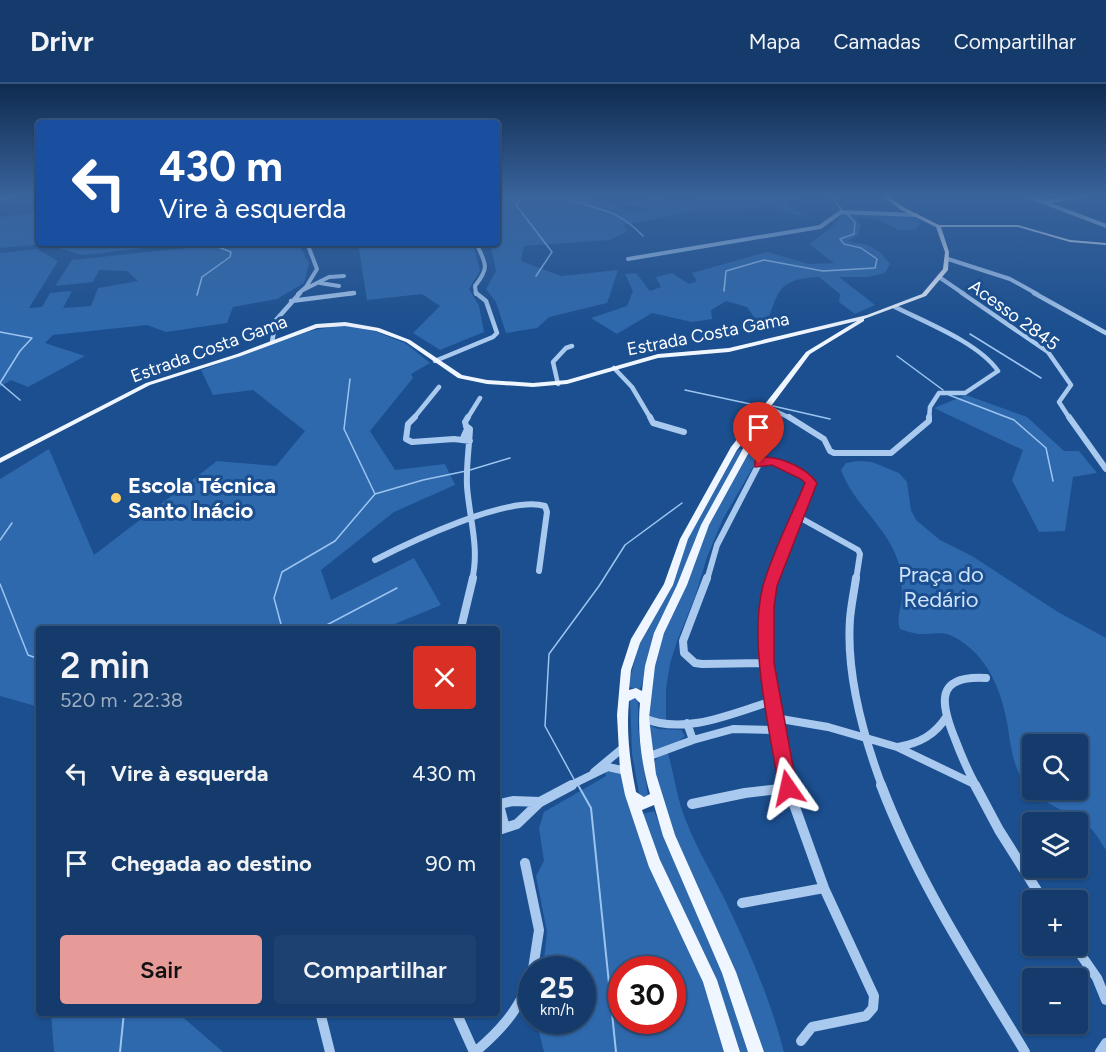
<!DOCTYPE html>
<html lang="pt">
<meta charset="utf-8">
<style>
body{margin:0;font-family:Figtree,sans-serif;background:#1d4271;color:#f1f3f6;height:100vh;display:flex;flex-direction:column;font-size:22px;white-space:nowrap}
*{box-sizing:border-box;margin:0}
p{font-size:20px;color:#9dadc1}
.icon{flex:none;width:33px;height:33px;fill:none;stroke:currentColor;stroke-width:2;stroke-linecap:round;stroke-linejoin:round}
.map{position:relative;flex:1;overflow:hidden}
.details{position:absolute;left:36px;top:542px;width:464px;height:390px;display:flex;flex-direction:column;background:#143b6b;border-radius:6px;box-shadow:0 2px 4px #0004,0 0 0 2px #33557e}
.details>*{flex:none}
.guide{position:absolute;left:36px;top:36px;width:464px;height:126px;border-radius:6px;box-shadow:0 2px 4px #0004,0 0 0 2px #33557e;background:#1a4fa0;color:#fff;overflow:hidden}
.tools{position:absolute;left:1022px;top:650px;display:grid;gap:12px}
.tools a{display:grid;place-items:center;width:66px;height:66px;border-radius:6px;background:#143b6b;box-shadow:0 2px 4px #0004,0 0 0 2px #33557e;font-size:30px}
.speed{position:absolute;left:518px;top:872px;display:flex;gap:12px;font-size:30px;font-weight:700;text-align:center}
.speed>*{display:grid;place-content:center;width:78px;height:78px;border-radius:50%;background:#143b6b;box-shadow:0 2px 4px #0004,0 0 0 2px #33557e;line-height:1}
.speed small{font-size:15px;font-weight:400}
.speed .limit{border:9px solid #d22;background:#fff;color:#111}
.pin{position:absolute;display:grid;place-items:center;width:51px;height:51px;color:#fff;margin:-62px -26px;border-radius:50% 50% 50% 0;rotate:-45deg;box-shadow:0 0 6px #0007}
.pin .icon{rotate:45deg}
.me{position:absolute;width:66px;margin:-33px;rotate:349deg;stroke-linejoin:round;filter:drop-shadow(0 0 4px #0008)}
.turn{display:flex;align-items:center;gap:21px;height:126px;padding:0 24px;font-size:27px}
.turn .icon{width:78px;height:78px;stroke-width:2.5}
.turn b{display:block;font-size:42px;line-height:51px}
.round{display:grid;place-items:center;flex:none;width:63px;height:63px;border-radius:6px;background:#1d4271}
.summary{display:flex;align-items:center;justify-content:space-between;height:102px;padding:0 24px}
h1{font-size:36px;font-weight:600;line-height:45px}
.primary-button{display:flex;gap:12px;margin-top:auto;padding:12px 24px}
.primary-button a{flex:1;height:69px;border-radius:6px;background:#e69b98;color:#111;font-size:24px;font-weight:600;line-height:69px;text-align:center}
.primary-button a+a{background:#1d4271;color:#f1f3f6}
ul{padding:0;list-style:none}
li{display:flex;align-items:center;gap:18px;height:90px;padding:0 24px}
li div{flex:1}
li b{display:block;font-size:22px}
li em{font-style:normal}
header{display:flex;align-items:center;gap:36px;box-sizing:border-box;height:84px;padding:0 30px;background:#143b6b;border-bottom:2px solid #33557e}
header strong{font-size:28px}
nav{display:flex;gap:33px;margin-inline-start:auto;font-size:21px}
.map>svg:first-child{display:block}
.green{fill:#2e69ad;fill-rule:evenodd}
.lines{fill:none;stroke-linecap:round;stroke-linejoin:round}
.stream-far1{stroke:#9cc4f0;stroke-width:1.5}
.stream{stroke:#9cc4f0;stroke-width:2}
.minor-far4{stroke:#a9c9ee;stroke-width:4}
.minor-far3{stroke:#a9c9ee;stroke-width:4.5}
.minor-far2{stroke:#a9c9ee;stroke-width:6}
.minor-far1{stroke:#a9c9ee;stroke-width:8}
.minor{stroke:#a9c9ee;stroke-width:10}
.major{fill:#f0f6ff;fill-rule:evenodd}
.route{fill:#e11d48;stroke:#92132f;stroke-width:1.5}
.poi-dot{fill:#ffd166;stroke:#1b4f8f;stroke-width:2}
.labels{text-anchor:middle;stroke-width:6;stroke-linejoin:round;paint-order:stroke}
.far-street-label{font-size:18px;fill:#fff;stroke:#1b4f8f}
.poi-label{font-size:22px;font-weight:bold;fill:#fff;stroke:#1b4f8f;text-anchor:start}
.park-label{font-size:22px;fill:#cfe3fa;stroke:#1b4f8f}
</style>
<header>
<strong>Drivr</strong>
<nav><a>Mapa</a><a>Camadas</a><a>Compartilhar</a></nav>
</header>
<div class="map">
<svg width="1106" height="968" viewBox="0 0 1106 968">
<rect width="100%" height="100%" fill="#1b4f8f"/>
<path class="green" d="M511 112H590L594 118 617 120 629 129 648 127 642 122H628L625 118 655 114 685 118 701 112H794L799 114 785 118 804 132 793 131 771 122 733 126 703 125 624 141 627 148 609 156 524 162 521 177 561 192 618 186 607 219 549 233 537 244 506 249 496 218 486 205 496 187 490 159H496L497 118Z
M39 128V159H193L82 171 45 160 0 164V133Z
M843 130 914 133 922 138 915 146H899L876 135 856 133 861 142 858 151 848 157 867 161 880 168 890 180 885 189 868 193H839L875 221 855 230 839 218 840 210 819 193C779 195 779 205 767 239L754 233 747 223 726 217 711 226 712 235 692 238 652 229 617 250 591 234 627 222 633 207 625 190 636 189 650 207 661 203 656 193 672 189 689 200 697 197 692 189 767 168 809 180 834 179 809 160 831 144Z
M234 159H298L309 179 304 199 277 215 233 223 227 239 166 248 147 241 53 251 45 259 85 272 28 303 11 296 0 303V169L37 165 58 177 29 224 42 223 50 209 72 207 63 224 91 222 98 204 138 197 127 187 99 186 93 198 55 202 72 176Z
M358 159H473L480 187 469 205 479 222 484 248 440 266 413 249 440 222 422 210 367 216Z
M341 241 374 247 405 259 430 279 411 290 413 294 370 347 395 386 445 380 455 401 394 428 321 486 331 516 414 474 441 521 385 544H39V623L0 612V395L49 365 94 471 217 377 276 382 305 347 253 306 213 311 201 286 310 247Z
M966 311 1027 333 1064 367H1079L1097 389 1073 393 1065 447 1039 448 1012 396 1023 366 934 324Z
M756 345 768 357 723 435 707 473 695 513 677 557 670 580 666 605V637L650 632 649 629 653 583 665 545 703 452 747 372Z
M741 365 743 367 694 457 682 496 640 605 628 603 640 555 684 461 737 367Z
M858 377 872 378 899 389 907 398 911 426 916 436 940 456 972 472 1058 528 1106 554V766C1101 759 1096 749 1090 744 1069 726 1043 722 1026 700 1013 684 1011 664 1008 644 1002 607 988 571 954 553 943 546 930 551 918 550 912 549 906 547 900 545 896 534 901 526 902 514 902 502 901 488 898 477 886 441 853 420 841 386L846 379ZM1032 660H1077V705H1032Z
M633 613 638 615V645L648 712 640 714 632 670 630 615Z
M649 641 658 645 681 646 685 652 677 659 651 667Z
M668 669C673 687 676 706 681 723 692 757 711 787 726 818 749 866 771 917 784 968H761L680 771 660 714 654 678 660 671Z
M605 687H620L701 886 727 968H544L536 936H582V885H543L547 848 536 792 544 777 539 744 544 728 606 692ZM621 885H672V936H621Z
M654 727 719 876 750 968H737L675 816 643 730Z
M51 929H178L223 968H54Z"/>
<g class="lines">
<path class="stream-far1" d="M523 112 516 121 552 168 536 192
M559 112C594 127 614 121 643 152
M831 112 842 126
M724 207 726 187 764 176 823 187 875 184 877 175 861 164 844 160 840 155 854 150 855 138 846 129
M197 211 202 193 230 173 231 168 208 159
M0 248 32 254 20 267 0 299 20 316
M970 250 1041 294
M897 272 943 306
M685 306 755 321
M949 311 1014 336 1046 364 1053 397
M773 322 830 335
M470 386 510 374
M375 410 423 396 466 387
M0 456 12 439
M0 500 28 571 39 575
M282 544 274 514 282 488 335 457 375 410 344 345 350 295
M321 544 397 504
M575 697 545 642 549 570 599 502 625 461 682 419"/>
<path class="stream" d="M578 701 591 724 616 968
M120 968 124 928"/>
<path class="minor-far4" d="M1027 112 1106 142
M0 114 16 112
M1044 118 1083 112
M476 159C486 180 490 183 475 202L476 210
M628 175 820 143 841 128 916 131
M948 175 1010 195 1037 210
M939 193 964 210
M320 199 339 202
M303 206 329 193 344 192
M298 210 306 203 317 185 307 159
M346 210 354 209"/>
<path class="minor-far3" d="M962 209 1048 268 1071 301 1059 318 1070 335
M1034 209 1106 249
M291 217 354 209
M895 223C925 238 979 259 998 287L965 309H939L930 323 929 335
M272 258 276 236 300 209
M435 277 493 253 497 249 486 217 476 209
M614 284 632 303 651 335
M558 300 553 278 566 264 572 262
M765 322 792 335
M413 335 439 303
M467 335 480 314"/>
<path class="minor-far2" d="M415 333 408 340 406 355 412 358 454 355 470 357
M650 333 653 339 684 348
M789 333 824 355 830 367 834 369H891L929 337V333
M1069 333 1106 385
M466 342 470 345C469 364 466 383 467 402 469 433 480 464 472 496
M463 354 467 345 465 338 468 333
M797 432 858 466 860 470 856 496
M375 476C410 458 508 411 545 422L547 428 539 487
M707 496 717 461 759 380 769 376 806 392 811 399 773 496"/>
<path class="minor-far1" d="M707 494 683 557 684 569 695 579 702 580 766 579
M856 494C854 508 851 522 850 535 846 591 863 651 882 702
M461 544 473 494
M766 579 788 702
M766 579 767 523 773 494
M644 634C683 652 734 629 772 617
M775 634 828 643 897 663 974 700
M687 639 693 656
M898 663C920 659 935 651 947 632
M647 673 693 656 733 645 777 646
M594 688 624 663
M569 702 608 683 626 687
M976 702C968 687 961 671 955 655 940 618 935 591 986 594"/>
<path class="minor" d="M787 701 824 804 874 912 873 924 866 932 812 943 801 957
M881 701C917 796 973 882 1025 968
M975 701 999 746 1043 816
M692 720 745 709 788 704
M496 721 513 717 540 718
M499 721 505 744
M496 747 517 740 540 718 572 701
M525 779 539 846 533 885
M742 819 824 804
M1074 861 1097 894 1106 916
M320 928 330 968
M456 928 474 968
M475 968C500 947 520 925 531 893
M1100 968 1106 959"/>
<path class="major" d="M883 112H888L905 124 939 141H1018L1070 156 1106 159V161L1070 158 1018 143H941L949 168 948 186 926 212 864 235V237L810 270 757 341 758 342 753 361 709 441 687 501 664 549 655 582 649 634 656 690 675 751 736 888 764 968H748L722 889 663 752 654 721 642 726 660 776 717 896 740 968H724L703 898 649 783 625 711 620 687 617 631 621 586 631 555 664 500 680 455 731 363 806 268 857 237 729 268 658 274 567 300 533 303 487 300 458 294 406 258 376 247 345 242 317 244 241 272 150 301 0 379V374L146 299 237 270 316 240 345 238 379 244 410 256 462 291 487 296 533 299 567 296 658 270 729 264 867 231 922 210 943 185 945 168 936 143 901 126ZM748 352 745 361 701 441 677 501 654 549 645 582 642 607 636 604 629 606 631 586 640 559 673 501 688 455 737 366ZM635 614 640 619C637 649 642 682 650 710L644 713 636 708C630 679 626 647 629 617Z"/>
</g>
<linearGradient id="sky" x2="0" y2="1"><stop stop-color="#0f2b4f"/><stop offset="0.45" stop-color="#39639b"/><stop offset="1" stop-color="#39639b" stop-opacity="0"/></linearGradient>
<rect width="1106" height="248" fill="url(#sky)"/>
<path class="route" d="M765 373C783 374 807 384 817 399L777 502 774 523V579L797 704 794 711 788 713 781 711 779 704C770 647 748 558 763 502 773 467 791 433 805 399L801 395 772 381 755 383V377Z"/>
<circle class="poi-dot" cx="116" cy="414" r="6"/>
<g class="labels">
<g class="far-street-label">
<text transform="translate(1014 231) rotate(36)" y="6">Acesso 2845</text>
<text transform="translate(708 250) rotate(-11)" y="6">Estrada Costa Gama</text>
<text transform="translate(209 265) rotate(-20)" y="6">Estrada Costa Gama</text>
</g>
<g class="poi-label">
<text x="128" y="409">Escola Técnica<tspan x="128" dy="25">Santo Inácio</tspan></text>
</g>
<g class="park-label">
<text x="941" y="498">Praça do<tspan x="941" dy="25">Redário</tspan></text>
</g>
</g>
</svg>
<div class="tools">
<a><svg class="icon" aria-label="search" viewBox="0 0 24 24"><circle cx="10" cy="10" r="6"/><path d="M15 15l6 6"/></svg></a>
<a><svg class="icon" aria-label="layers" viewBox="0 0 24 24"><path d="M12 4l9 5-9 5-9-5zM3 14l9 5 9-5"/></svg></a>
<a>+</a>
<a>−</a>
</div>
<div class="speed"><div>25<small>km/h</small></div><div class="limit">30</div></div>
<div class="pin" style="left:759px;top:380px;background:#d93025"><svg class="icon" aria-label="arrive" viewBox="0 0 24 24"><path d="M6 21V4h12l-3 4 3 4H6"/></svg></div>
<svg class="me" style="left:788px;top:704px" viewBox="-20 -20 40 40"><path d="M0-17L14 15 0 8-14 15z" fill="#e11d48" stroke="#fff" stroke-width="4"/></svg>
<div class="guide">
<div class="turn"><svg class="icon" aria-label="left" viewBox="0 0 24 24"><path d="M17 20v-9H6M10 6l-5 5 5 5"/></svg><div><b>430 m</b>Vire à esquerda</div></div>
</div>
<section class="details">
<div class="summary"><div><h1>2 min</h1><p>520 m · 22:38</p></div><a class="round" style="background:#d93025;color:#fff"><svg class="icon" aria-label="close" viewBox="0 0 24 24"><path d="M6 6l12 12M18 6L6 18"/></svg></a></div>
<ul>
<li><svg class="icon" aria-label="left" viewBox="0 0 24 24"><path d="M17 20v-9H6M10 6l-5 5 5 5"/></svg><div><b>Vire à esquerda</b></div><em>430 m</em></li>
<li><svg class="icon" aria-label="arrive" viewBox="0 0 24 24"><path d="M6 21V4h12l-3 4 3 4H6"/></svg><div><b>Chegada ao destino</b></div><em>90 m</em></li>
</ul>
<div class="primary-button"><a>Sair</a><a>Compartilhar</a></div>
</section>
</div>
